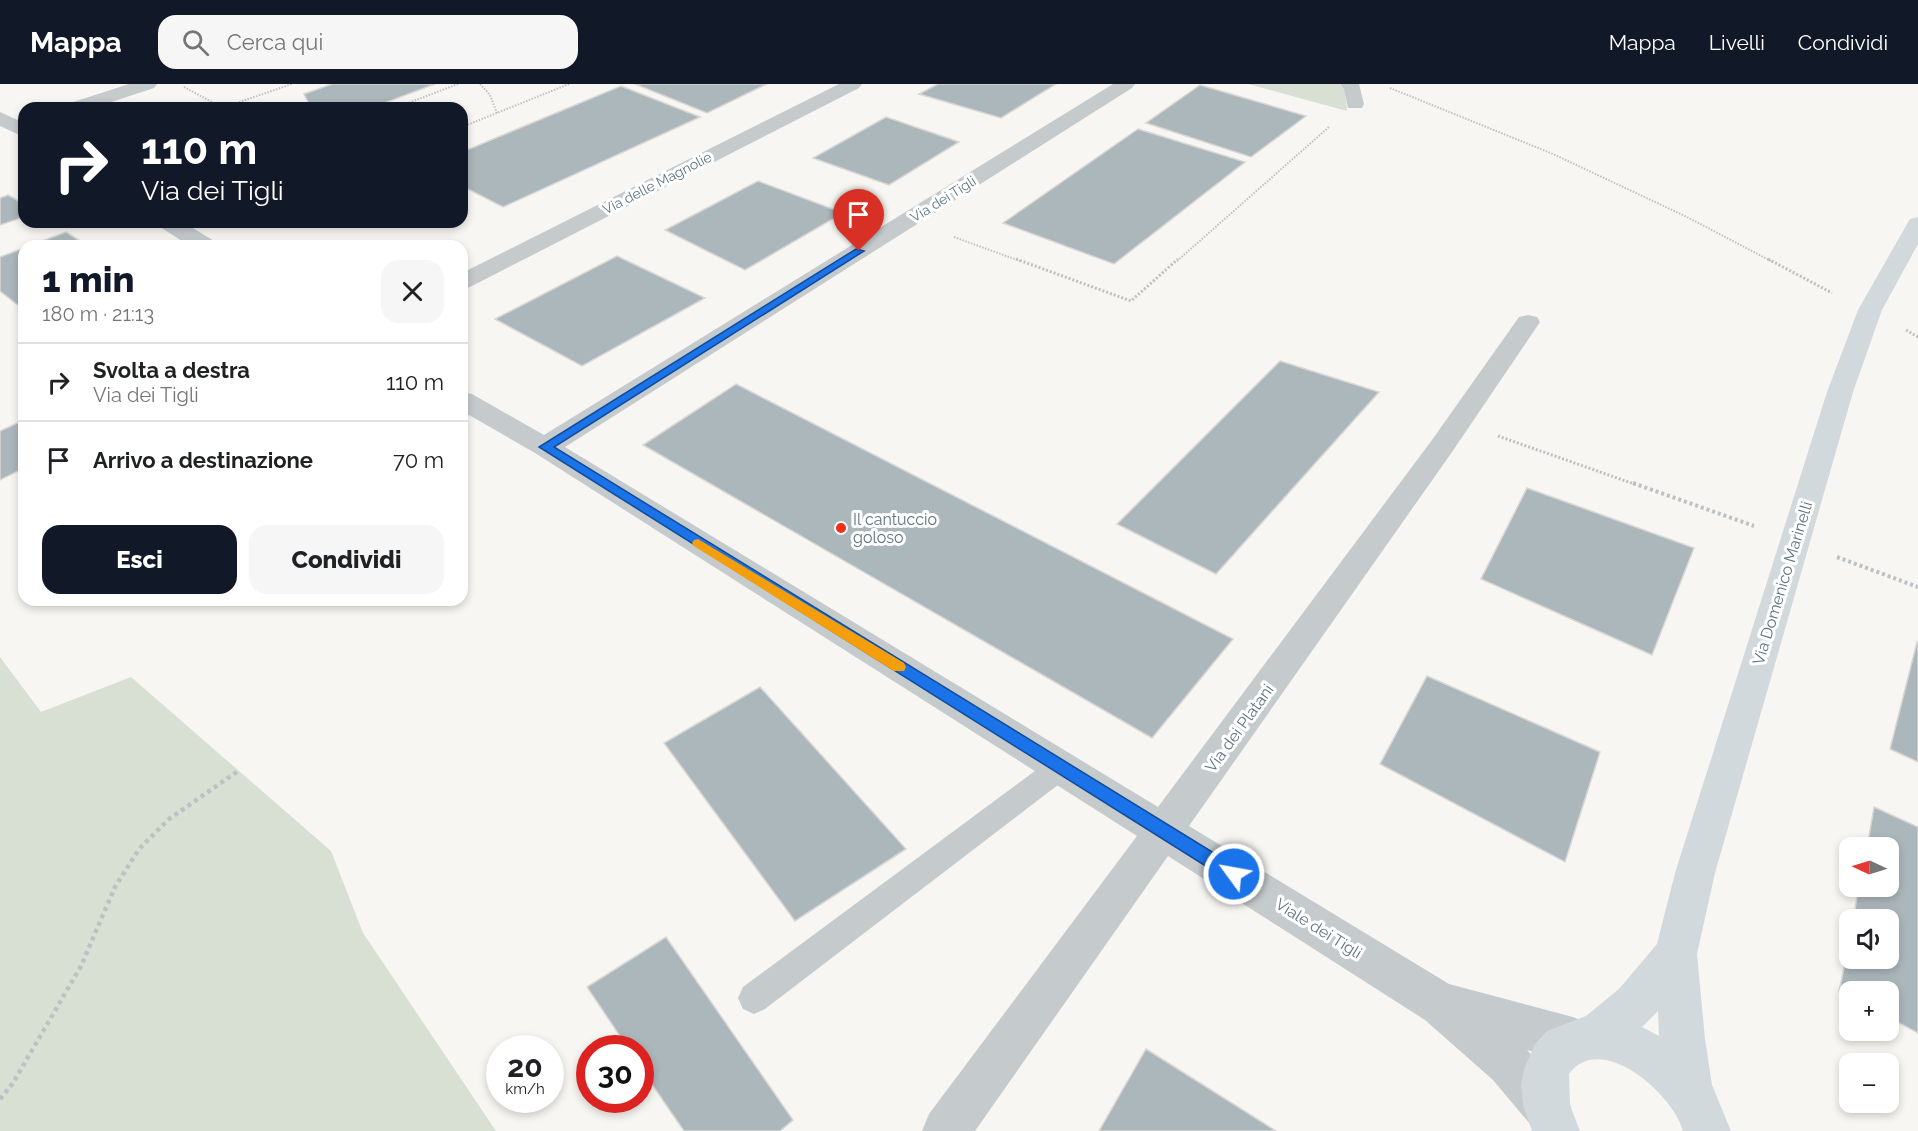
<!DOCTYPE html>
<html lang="it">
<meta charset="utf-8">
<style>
body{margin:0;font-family:Raleway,sans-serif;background:#f6f6f6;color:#202124;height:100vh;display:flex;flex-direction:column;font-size:22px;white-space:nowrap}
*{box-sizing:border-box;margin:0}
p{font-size:20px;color:#757577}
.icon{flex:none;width:33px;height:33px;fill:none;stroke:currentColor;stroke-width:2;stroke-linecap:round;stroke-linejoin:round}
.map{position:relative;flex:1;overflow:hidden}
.panel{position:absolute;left:18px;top:156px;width:450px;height:366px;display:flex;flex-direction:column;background:#fff;border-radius:18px;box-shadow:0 3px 9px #0003}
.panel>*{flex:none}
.hud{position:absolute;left:18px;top:18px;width:450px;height:126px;border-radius:18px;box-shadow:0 3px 9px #0003;background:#111827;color:#fff;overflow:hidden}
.needle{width:39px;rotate:274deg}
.controls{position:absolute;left:1839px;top:753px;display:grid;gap:12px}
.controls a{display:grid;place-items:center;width:60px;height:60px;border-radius:12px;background:#fff;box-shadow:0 3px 9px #0003;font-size:30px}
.speed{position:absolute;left:486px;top:951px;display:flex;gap:12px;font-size:30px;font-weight:700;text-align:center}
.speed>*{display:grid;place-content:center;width:78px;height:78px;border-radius:50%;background:#fff;box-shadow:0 3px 9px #0003;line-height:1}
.speed small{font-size:15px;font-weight:400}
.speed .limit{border:9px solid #d22;background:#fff;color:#111}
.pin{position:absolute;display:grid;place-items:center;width:51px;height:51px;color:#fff;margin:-62px -26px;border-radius:50% 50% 50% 0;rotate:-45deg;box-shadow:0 0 6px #0007}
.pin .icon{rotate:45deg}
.me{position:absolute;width:66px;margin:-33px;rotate:302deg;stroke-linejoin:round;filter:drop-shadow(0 0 4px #0008)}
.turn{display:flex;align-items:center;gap:21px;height:126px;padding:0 24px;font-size:27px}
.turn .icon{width:78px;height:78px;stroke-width:2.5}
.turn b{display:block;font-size:42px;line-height:51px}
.round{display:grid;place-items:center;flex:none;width:63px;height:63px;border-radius:18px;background:#f6f6f6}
.head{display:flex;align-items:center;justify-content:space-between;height:102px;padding:0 24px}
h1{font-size:36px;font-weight:800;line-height:45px;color:#111827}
.primary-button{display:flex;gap:12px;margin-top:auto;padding:12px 24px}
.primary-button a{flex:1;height:69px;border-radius:18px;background:#111827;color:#fff;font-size:24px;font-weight:800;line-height:69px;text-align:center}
.primary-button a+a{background:#f6f6f6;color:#202124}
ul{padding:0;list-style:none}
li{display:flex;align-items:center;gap:18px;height:78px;padding:0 24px;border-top:2px solid #e0e0e0}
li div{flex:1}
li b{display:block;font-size:22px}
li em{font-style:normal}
header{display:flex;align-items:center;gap:36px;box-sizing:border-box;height:84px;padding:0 30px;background:#111827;color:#fff}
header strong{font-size:28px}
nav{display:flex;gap:33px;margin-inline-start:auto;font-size:21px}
.search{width:420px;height:54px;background:#f6f6f6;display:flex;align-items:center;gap:15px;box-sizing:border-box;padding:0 21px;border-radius:18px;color:#757577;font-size:22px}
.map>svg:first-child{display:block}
.green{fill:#d8dfd3}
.building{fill:#acb7bb;stroke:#d8d7d5;stroke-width:1.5}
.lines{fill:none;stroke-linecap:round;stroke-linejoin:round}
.path-far3{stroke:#bec1c3;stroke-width:2;stroke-dasharray:1.5 1.5;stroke-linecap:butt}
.path-far2{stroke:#bec1c3;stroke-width:3;stroke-dasharray:2 2;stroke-linecap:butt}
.path-far1{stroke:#bec1c3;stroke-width:4;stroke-dasharray:3 3;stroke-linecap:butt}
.path{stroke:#bec1c3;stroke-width:4.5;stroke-dasharray:4 4;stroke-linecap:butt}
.lane{fill:#c5cacd;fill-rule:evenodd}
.street{fill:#c5cacd;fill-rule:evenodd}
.secondary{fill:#d2d9dc;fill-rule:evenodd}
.route{fill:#1a73e8;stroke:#114b97;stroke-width:1.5}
.slow{fill:#f59e0b}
.poi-dot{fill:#f32e16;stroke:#fff;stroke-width:2}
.labels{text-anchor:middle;stroke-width:6;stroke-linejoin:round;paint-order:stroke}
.far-street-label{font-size:14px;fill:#5e7681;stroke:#fff}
.poi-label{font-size:16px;fill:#5e7681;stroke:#fff;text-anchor:start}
.street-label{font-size:16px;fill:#5e7681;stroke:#fff}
</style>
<header>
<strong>Mappa</strong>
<div class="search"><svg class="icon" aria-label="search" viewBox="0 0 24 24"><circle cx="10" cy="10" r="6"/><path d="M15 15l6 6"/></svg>Cerca qui</div>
<nav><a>Mappa</a><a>Livelli</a><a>Condividi</a></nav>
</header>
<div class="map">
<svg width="1918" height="1047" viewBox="0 0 1918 1047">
<rect width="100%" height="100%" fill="#f7f6f2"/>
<path class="green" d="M1248 0H1339L1345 5 1347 27Z
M0 573 41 628 131 593 331 767 363 849 496 1047H0Z"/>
<path class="building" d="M332 0H435L371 24H290L308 18 304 10Z
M635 0H767L707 29Z
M938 0H1056L1001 34 919 10Z
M1200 1 1306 32 1251 73 1146 39Z
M621 2 700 33 503 123 462 102V68Z
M886 33 959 58 889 101 813 74Z
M1138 45 1245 78 1114 180 1003 139Z
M758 97 843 129 745 186 665 146Z
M8 111 24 120V133L0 141V114Z
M66 148 88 162H29Z
M24 164V226L0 207V173Z
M617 172 705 214 582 282 495 235Z
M1280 277 1379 308 1216 490 1117 440Z
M736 300 1233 555 1152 654 643 361Z
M24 336V384L0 396V347Z
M1527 404 1694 464 1652 571 1481 495Z
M1917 558 1918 559V678L1890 665Z
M1427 592 1600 668 1565 778 1380 680Z
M760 603 906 765 795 837 664 659Z
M1874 723 1918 743V949L1888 933V908H1850V913L1839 908 1850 855V874H1888V836H1853L1859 802H1888V764H1867Z
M666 853 793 1036 780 1047H684L640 983V964H628L587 903Z
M1146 965 1276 1047H1099Z"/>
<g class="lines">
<path class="path-far3" d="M480 0 490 11 497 29
M184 3 223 24
M1390 4 1553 70 1687 133 1771 177
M222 24 292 0
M395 24 458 0
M462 43 569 0
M954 153 1020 177
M1177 177 1329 43"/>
<path class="path-far2" d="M1016 175 1131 217 1178 175
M1768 175 1832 209
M1906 246 1918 253
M1498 352 1637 401"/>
<path class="path-far1" d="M1633 399 1754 442
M1837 473 1918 503"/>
<path class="path" d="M0 1015 13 999 81 882 115 803 139 765 169 735 238 687"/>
<path class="lane" d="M1061 671 1071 675 1075 683 1071 691 765 925 754 930 743 925 738 914 743 903 1051 675Z"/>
<path class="street" d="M129 0H157L154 4 93 24H65L67 20Z
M839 0H862L859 4 470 203 462 205V189Z
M1113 0H1135L1132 4 565 363 1158 723 1432 356 1519 233 1528 231 1537 233 1540 238 1452 368 1189 742 1449 900 1573 933 1589 940 1596 956 1589 972 1573 979 1527 966 1564 1006 1571 1023 1564 1040 1547 1047 1530 1040 1493 996 1425 936 1168 772 975 1047H922L929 1030 1137 752 535 369 462 327V308L472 310 544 351Z
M1340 0H1359L1364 20 1362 24H1348L1344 5Z
M0 28 24 39V53L0 42Z
M157 138H183L214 157 217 162H190L160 143Z"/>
<path class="secondary" d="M1918 133V160L1882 226 1853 308 1715 789 1697 870 1705 955 1712 1001 1731 1047H1683C1674 1011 1601 946 1569 990L1570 1021 1580 1047H1532L1523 1021 1521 1001 1524 985 1535 960 1547 947 1586 932 1619 905 1657 860 1675 789 1827 308 1858 226 1907 140 1910 135ZM1658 927 1659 952 1642 943Z"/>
</g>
<path class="route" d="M856 165 864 167 554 363 1240 785 1242 790 1240 796 1234 798 1228 796 539 363Z"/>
<path class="slow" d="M698 455 904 579 906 583 904 587H894L694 462 692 459 694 456Z"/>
<circle class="poi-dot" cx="841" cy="444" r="6"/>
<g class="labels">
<g class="far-street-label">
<text transform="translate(657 99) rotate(-27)" y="5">Via delle Magnolie</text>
<text transform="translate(943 115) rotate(-32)" y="5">Via dei Tigli</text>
</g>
<g class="poi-label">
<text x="853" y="441">Il cantuccio<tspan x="853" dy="18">goloso</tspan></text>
</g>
<g class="street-label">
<text transform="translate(1782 499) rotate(-73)" y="6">Via Domenico Marinelli</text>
<text transform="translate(1239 644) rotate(-54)" y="6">Via dei Platani</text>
<text transform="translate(1319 844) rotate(32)" y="6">Viale dei Tigli</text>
</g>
</g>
</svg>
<div class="controls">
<a><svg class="needle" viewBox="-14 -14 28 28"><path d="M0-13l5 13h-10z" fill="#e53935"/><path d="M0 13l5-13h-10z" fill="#757577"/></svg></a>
<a><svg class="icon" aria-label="sound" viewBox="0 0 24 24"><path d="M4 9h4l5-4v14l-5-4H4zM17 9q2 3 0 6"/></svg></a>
<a>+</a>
<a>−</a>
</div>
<div class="speed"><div>20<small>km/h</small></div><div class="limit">30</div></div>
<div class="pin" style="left:859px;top:167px;background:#d93025"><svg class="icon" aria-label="arrive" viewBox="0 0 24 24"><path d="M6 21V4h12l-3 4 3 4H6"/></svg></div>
<svg class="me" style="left:1234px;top:790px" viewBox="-20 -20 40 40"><circle r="17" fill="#1a73e8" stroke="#fff" stroke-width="3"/><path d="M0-11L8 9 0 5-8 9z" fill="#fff"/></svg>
<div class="hud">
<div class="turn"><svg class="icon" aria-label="right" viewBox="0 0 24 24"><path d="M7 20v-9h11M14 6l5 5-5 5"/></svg><div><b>110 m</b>Via dei Tigli</div></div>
</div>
<section class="panel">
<div class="head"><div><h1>1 min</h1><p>180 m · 21:13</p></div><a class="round"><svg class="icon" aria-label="close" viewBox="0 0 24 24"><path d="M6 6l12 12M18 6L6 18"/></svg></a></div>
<ul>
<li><svg class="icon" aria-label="right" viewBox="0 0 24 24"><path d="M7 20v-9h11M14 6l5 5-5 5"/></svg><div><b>Svolta a destra</b><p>Via dei Tigli</p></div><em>110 m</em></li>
<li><svg class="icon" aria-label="arrive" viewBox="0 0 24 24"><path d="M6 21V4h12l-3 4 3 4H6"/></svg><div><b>Arrivo a destinazione</b></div><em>70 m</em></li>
</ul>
<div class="primary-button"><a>Esci</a><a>Condividi</a></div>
</section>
</div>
